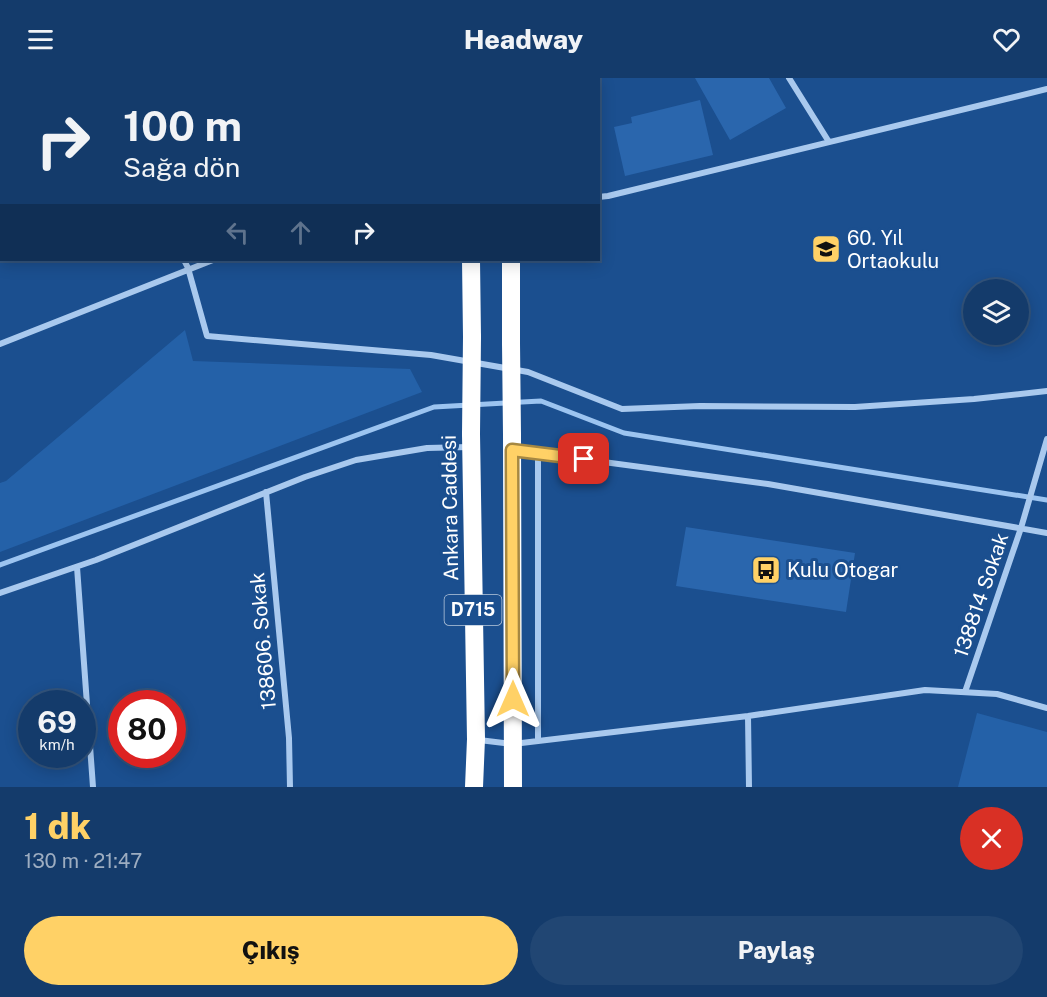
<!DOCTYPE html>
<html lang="tr">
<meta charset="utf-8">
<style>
body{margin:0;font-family:"Public Sans",sans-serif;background:#214673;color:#f1f3f6;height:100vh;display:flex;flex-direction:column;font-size:22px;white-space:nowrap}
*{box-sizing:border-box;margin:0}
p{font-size:20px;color:#9dadc1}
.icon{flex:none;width:33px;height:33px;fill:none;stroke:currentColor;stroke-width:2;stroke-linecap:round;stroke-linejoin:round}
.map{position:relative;height:709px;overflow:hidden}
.panel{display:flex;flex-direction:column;background:#143b6b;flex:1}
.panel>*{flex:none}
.guide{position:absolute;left:0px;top:0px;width:600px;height:183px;box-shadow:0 3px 15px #0003,0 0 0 2px #33557e;background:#143b6b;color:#f1f3f6;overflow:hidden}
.tools{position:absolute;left:963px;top:201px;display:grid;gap:12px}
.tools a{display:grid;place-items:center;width:66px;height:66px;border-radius:50%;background:#143b6b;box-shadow:0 3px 15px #0003,0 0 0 2px #33557e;font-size:30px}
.speed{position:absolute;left:18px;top:612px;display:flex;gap:12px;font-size:30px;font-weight:700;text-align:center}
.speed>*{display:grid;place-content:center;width:78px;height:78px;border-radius:50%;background:#143b6b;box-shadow:0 3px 15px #0003,0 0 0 2px #33557e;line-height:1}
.speed small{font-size:15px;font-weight:400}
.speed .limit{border:9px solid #d22;background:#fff;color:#111}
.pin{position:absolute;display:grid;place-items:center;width:51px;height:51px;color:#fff;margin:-26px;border-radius:12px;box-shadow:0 3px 9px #0006}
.me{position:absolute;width:66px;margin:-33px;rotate:0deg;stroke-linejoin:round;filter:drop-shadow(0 0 4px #0008)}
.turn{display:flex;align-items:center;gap:21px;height:126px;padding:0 24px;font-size:27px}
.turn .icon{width:78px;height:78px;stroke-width:2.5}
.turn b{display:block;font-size:42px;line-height:51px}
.lanes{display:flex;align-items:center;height:57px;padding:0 24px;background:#0003;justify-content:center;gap:30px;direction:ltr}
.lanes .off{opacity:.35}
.round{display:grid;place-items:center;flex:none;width:63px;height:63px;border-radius:32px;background:#214673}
.overview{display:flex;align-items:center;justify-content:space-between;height:102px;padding:0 24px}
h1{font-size:36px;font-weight:800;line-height:45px;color:#ffd166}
.cta{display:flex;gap:12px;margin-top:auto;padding:12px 24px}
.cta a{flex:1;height:69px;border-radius:36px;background:#ffd166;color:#111;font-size:24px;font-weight:800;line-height:69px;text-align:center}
.cta a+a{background:#214673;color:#f1f3f6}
header{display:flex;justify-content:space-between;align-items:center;height:78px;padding:0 24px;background:#143b6b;font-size:27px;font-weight:800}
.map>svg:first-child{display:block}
.green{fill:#2461a8}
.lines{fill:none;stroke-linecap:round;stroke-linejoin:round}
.stream{stroke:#9cc4f0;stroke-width:5}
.building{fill:#2a66ad}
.street{stroke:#a9c9ee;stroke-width:6}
.highway{stroke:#fff;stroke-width:18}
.highway-bridge{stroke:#fff;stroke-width:18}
.route-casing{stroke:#a68842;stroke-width:15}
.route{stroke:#ffd166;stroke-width:10}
.labels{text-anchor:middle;stroke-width:6;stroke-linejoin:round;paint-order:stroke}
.shield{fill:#1b4f8f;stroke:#bbcadd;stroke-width:1.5}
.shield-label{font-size:18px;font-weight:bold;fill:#fff}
.poi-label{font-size:20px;fill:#fff;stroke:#1b4f8f;text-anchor:start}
.street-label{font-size:20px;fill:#fff;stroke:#1b4f8f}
</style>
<header><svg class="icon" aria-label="menu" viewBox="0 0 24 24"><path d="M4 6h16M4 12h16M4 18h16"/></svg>Headway<svg class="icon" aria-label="heart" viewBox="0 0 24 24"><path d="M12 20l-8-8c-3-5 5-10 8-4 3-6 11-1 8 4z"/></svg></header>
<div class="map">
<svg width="1047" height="709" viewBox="0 0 1047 709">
<rect width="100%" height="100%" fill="#1b4f8f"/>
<path class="green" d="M185 252 193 283 410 291 422 314 0 474V405L6 403Z
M977 635 1047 654V709H958Z"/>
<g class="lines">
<path class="stream" d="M0 487 434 329 541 323 624 355 1047 422"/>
</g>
<path class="building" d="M695 0H769L786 30 730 62Z
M700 22 713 77 625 98 614 49 632 45 631 39Z
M686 449 855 475 846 534 676 508Z"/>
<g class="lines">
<path class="street" d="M90 0 91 2
M789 0 829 64
M592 2 595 0
M598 119 608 118 1047 11
M184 182 188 190 207 258 431 277 528 294 622 331 700 328 855 329 974 321 1047 313
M0 266 213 182
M514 372 768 406 1047 455
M538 375V663
M266 414 289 660 290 709
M77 489 93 709
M0 515 96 482 305 399 356 382 427 370 469 369
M965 614 1021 450 1047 361
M748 638 749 709
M479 662 513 666 748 638 925 612 997 616 1047 630"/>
<path class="highway" d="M468 0V2
M509 0V2
M471 182 472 259
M511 182V265
M471 356 476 661 474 709
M512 357 513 709"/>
<path class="highway-bridge" d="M511 265 512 357
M471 356 472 259"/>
</g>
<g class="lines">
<g class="route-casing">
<path id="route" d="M513 621 512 372 584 381"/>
</g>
<use href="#route" class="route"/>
</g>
<defs>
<g id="school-square" transform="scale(1.5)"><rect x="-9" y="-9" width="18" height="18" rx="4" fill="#ffd166" stroke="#1b4f8f"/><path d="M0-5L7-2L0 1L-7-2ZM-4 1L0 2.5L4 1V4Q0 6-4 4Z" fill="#111"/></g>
<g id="bus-square" transform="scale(1.5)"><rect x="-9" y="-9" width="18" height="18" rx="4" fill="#ffd166" stroke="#1b4f8f"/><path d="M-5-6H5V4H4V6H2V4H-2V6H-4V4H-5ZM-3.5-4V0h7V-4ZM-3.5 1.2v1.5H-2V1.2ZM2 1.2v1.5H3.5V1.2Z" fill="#111"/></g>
</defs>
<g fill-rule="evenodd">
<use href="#school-square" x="826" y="171"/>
<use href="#bus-square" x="766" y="492"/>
</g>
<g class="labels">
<rect class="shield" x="444.5" y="517" width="57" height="30" rx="4.5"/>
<g class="shield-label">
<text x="473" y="538">D715</text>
</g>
<g class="poi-label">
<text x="847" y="167">60. Yıl<tspan x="847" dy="23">Ortaokulu</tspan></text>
<text x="787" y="499">Kulu Otogar</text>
</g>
<g class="street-label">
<text transform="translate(450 430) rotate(-91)" y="7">Ankara Caddesi</text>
<text transform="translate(981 517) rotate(-71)" y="7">138814 Sokak</text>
<text transform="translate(263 563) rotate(-95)" y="7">138606. Sokak</text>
</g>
</g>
</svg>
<div class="tools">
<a><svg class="icon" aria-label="layers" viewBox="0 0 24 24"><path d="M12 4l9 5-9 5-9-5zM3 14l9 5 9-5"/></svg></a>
</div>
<div class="speed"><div>69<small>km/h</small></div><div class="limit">80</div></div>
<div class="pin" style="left:584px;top:381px;background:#d93025"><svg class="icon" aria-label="arrive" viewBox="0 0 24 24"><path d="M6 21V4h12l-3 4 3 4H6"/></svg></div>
<svg class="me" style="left:513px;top:621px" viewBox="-20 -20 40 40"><path d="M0-17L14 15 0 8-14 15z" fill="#ffd166" stroke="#fff" stroke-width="4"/></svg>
<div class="guide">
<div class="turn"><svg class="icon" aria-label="right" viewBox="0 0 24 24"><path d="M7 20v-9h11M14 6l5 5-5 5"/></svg><div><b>100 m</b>Sağa dön</div></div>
<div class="lanes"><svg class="icon off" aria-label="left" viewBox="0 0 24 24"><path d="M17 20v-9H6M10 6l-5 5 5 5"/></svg><svg class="icon off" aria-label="ahead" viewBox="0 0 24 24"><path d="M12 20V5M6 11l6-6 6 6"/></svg><svg class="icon" aria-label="right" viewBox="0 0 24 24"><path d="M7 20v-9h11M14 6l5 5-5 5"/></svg></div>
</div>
</div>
<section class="panel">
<div class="overview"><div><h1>1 dk</h1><p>130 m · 21:47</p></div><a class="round" style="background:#d93025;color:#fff"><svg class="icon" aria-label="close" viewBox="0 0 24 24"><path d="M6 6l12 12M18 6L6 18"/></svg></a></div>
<div class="cta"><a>Çıkış</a><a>Paylaş</a></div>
</section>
